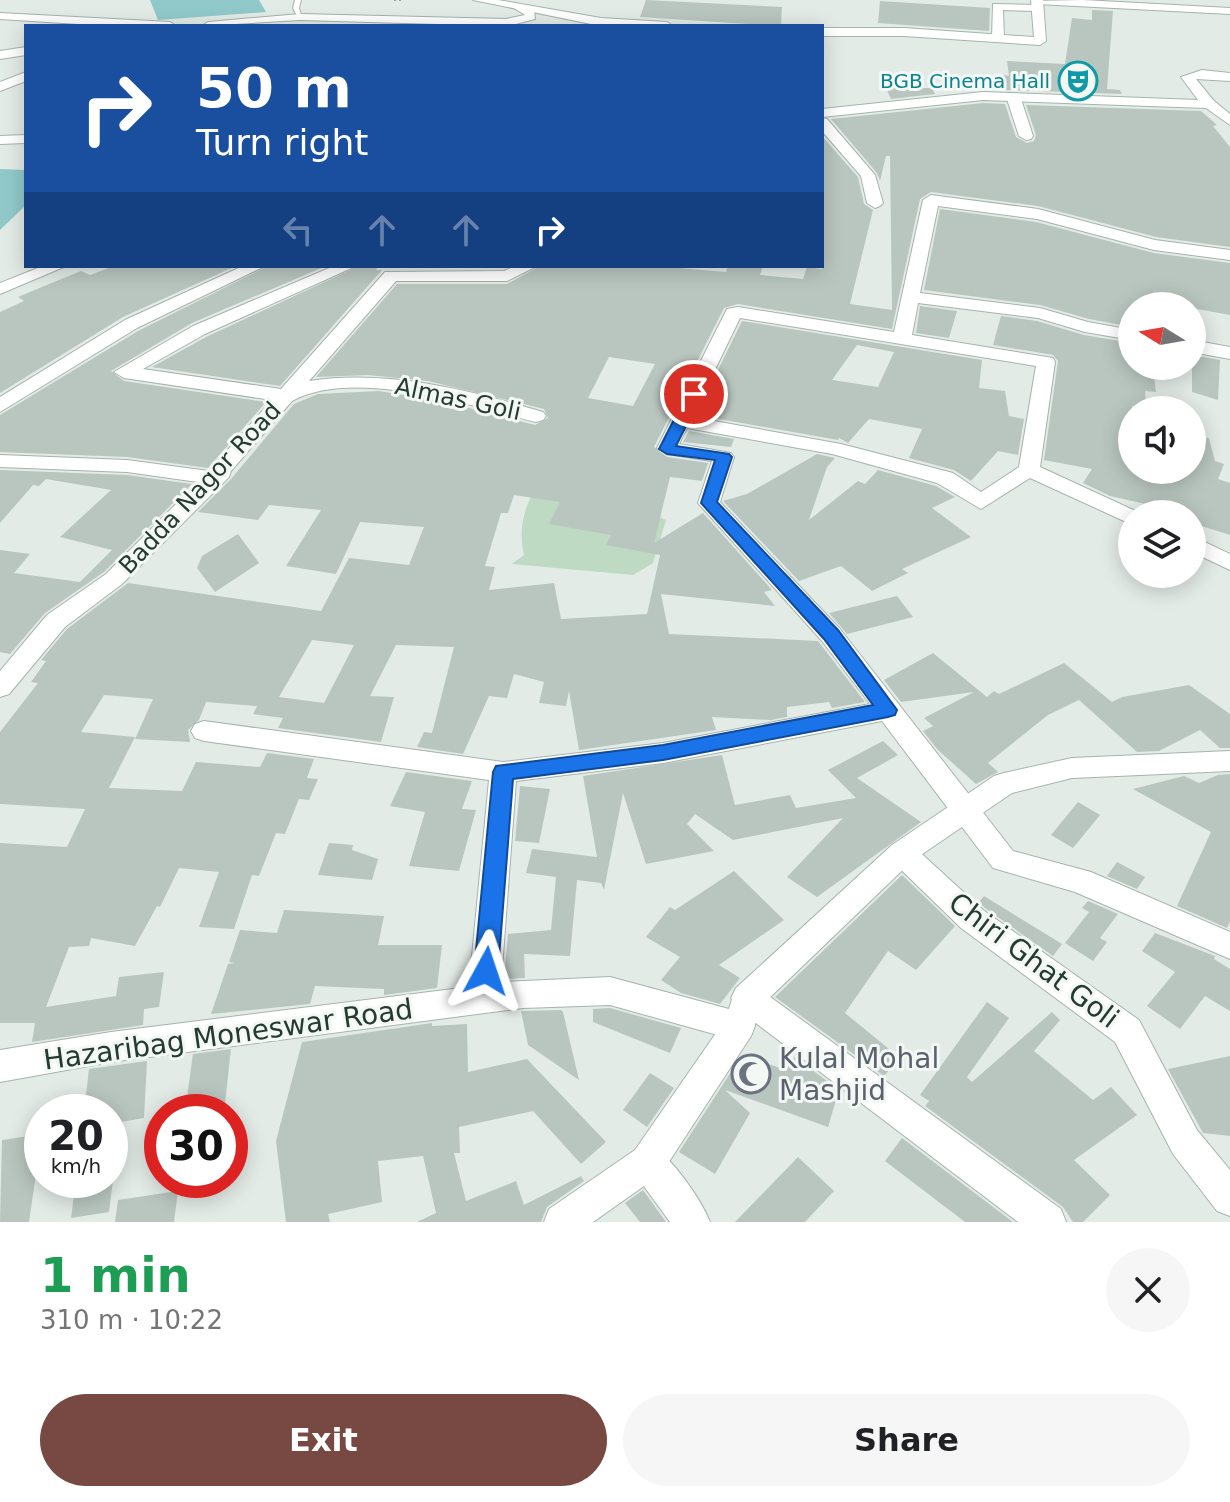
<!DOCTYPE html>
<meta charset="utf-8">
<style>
body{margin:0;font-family:"DejaVu Sans",sans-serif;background:#f6f6f6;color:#202124;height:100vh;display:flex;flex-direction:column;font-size:30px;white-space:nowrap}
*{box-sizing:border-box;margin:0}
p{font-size:26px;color:#757577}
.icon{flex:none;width:44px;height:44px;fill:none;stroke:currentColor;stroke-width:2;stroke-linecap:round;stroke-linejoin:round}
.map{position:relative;height:1222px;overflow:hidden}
.drawer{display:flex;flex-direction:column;background:#fff;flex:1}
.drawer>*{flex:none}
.hud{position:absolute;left:24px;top:24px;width:800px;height:244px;border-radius:0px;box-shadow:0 4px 20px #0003;background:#1a4fa0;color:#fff;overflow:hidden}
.needle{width:52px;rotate:281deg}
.buttons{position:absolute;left:1118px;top:292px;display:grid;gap:16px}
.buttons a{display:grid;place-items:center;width:88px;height:88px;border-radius:50%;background:#fff;box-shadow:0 4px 20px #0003;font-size:40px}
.speed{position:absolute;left:24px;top:1094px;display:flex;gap:16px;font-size:40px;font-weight:700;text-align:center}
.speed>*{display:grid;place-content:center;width:104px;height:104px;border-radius:50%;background:#fff;box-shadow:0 4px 20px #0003;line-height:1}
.speed small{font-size:20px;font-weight:400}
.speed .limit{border:12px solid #d22;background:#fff;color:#111}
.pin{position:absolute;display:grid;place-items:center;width:68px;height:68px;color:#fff;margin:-34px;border:4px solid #fff;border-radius:50%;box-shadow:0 2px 8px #0007}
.me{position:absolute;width:88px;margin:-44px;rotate:5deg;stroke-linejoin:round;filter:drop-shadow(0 0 6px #0008)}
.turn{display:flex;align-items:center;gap:28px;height:168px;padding:0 40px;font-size:36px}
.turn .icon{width:104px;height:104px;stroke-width:2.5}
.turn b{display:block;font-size:56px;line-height:68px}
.lanes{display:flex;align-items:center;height:76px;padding:0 40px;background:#0003;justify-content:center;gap:40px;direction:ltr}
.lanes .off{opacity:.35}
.round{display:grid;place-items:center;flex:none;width:84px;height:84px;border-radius:42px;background:#f6f6f6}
.head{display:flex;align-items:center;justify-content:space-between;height:136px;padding:0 40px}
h1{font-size:48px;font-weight:800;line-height:60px;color:#1e9e55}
.button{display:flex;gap:16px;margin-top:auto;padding:16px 40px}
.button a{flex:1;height:92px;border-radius:48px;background:#784843;color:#fff;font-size:32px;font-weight:800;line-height:92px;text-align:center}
.button a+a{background:#f6f6f6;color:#202124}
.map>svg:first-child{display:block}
.green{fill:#bedac2}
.water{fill:#91c9ca}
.building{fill:#b9c6bf;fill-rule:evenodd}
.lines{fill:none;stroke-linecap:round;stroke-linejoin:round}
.lane-casing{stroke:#a6b3ad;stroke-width:2}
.street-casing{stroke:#a6b3ad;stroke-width:2}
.secondary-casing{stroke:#a3b6ad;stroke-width:2}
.path{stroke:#87ab9b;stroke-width:2;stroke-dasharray:2 3;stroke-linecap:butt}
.lane{fill:#fff;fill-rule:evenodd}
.street{fill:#fff;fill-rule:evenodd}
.secondary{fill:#fff;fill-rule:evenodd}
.route{fill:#1a73e8;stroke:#114b97;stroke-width:2}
.labels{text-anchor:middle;stroke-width:6;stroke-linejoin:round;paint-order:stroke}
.far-culture-label{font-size:20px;fill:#0d838f;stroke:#f3f8f5;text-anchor:end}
.street-label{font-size:24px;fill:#253b32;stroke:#f3f8f5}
.near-street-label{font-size:28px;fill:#253b32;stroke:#f3f8f5}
.near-worship-label{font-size:28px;fill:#5b616d;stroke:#f3f8f5;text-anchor:start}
</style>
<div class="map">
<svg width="1230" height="1222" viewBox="0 0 1230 1222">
<rect width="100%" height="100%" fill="#e3ebe7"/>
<path class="green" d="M537 485 626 503 666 520 653 563 633 575 512 564 524 555C518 528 524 509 537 485Z"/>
<path class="water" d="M150 0H259L266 12 158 20Z
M0 169 26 170V205L0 230Z"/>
<path class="building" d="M646 0 782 7 781 26 640 17Z
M880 1 990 8 989 31 878 23Z
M1092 10 1113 11 1107 89 1120 90 1122 94 1006 90 1004 75 1009 76 1007 61 1065 64 1072 18 1092 20Z
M886 88H932L935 94 891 99Z
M983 103 1005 104 1016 137 1027 143 1034 141 1036 135 1026 105 1201 111 1217 125 1213 126 1230 147V247L1156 237 1038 206 931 192 920 199 892 329 738 304 724 308 654 447 667 457 708 463 702 481 670 477 654 543 703 513 772 590 764 592 775 606 661 594 669 634 818 641 865 702 832 708 829 702 787 707V717L771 720 712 717 716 730 579 750 569 691 566 706 539 703 544 682 514 674 507 698 489 696 463 754 417 747 424 732 432 733 454 647 396 645 370 696 394 697 381 742 278 728 283 718 253 714 257 706 206 702 199 720 188 730 190 742 135 739 153 699 104 695 81 732 135 737 109 788 182 791 196 762 260 767 267 753 314 759 307 778 318 779 309 800 299 799 285 834 276 833 259 876 252 875 234 929 199 927 219 872 179 868 160 907 157 906 135 946 91 938 89 946 69 947 46 1007 116 996 119 977 164 972 159 1007 144 1009 143 1025 32 1042 35 1023H0V843L67 847 85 809 0 804V732L38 683 31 682 46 661 41 660 67 629 128 583 321 611 349 558 409 565 424 527 360 522 336 574 286 566 321 510 269 505 258 520 198 512 231 479 294 404 318 394 379 391 446 402 535 425 548 418 544 409 428 381 368 375 316 377 397 284H507L540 266H655L726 272 728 266H763L760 275 803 279 807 267 822 269V136L858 177 864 204 873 210 850 304 892 310 890 156H886L880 181 877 173 831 119ZM609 357 655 364 633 406 588 398ZM514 495 560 502 549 524 611 535 606 545 660 555 647 614 561 619 554 583 489 590 495 567 485 566 501 513H508ZM312 640 354 645 324 703 279 697Z
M940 209 1036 222 1154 253 1230 263V315L1192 308V306H1132V327L1089 319 1040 305 924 290Z
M114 266H236L123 317 0 393V312L24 301 18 297 49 284 81 271 90 275Z
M268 266H326L192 323 111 371 124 381 266 402 208 468 127 457 0 452V415L138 331Z
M359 266H379L376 270H382L280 386 152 367 206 337Z
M920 306 957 311 949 338 916 333Z
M1001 316 1037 321 1084 335 1132 343V366H1153L1156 392 1145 391 1146 408 1132 406V470H1192V437L1209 438 1215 461 1224 464 1218 479 1230 483V535L1192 523V514H1146L1150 505 1110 496 1083 483 1092 469 1044 460 1058 361 1053 355 993 345Z
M742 321 982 360 979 388 1005 391 1009 416 1024 419 1018 455 998 451 971 481 954 470 909 458 922 429 869 419 848 443 839 438 838 440 696 415ZM857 345 894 352 878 387 832 380Z
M1192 355 1220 360 1218 400 1192 392Z
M689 431 734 439 731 447 683 442Z
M817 454 835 458 827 467 809 520 858 481 865 484 878 470 936 486 955 497 932 508 971 537 902 569 908 573 872 591 841 566 799 581 723 501 747 494Z
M0 470 127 475 192 484 104 572 45 613 10 654 0 652V550L30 554 14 573 80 582 112 550 60 537 111 490 46 479 39 486 33 485 0 523Z
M238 534 259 563 215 592 197 568 202 556Z
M897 596 913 617 847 634 829 613Z
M933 653 987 697 994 691 999 694 1064 663 1112 702 1122 697 1189 685 1230 714V748H1220L1200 730 1159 751 1137 752 1079 700 1048 715 988 763 998 772 976 784 938 750 923 731 933 726 924 718 974 692 901 702 884 680Z
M883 741 898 755 857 778 921 822 817 897 787 877 843 818 733 840 695 814 687 824 714 851 646 864 623 793 604 890 601 883 577 880 570 956 524 954 525 978 504 979 508 934 551 930 556 877 526 873 532 849 597 857 583 776 722 755 735 805 790 795 796 808 856 798 828 770Z
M406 772 472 781 462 809 476 810 459 871 409 866 425 812 390 806Z
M1230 774V921L1227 928 1177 906 1211 832 1133 789 1184 776 1199 783 1218 775Z
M520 786 550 789 539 843 515 841Z
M1078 802 1100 815 1073 848 1051 835Z
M329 843 353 845 352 850 378 859 372 880 318 875Z
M1117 862 1145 877 1137 889 1107 876Z
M734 871 784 920 719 965 740 978 720 1004 681 993 661 980 680 957 646 937 670 907 675 910Z
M902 875 955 926 916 970 888 951 845 1013 900 1058 884 1076 775 997Z
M984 896 1062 944 1053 956 985 908 979 902Z
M1088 901 1118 914 1100 938 1107 942 1093 961 1065 943 1089 912 1082 908Z
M284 910 384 916 378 945H442L437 988 384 995V989L315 986 310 1004 211 1014 228 964 235 963 229 962 240 930 277 933Z
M1155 933 1215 956 1214 959 1230 969V1011L1205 996 1180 1029 1147 1006 1175 972 1142 951Z
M987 1002 1009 1018 967 1077 972 1082 1052 1012 1060 1020 1034 1051 1093 1100 1111 1087 1137 1115 1074 1160 1110 1195 1083 1222H1073L1063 1207 925 1106 929 1101 920 1095Z
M610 1008 681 1028 670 1053 593 1022V1009Z
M561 1010 563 1012 579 1080 528 1045 521 1011Z
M432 1023V1026L467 1024 468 1072 527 1059 606 1142 581 1164 533 1111 459 1127 460 1153H454L466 1201 516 1181 524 1205 581 1176 584 1181 547 1207 541 1222H417L436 1213 423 1156 378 1161 382 1202 328 1214 330 1222H286L276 1141 302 1042Z
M231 1049 224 1112H185L193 1054Z
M742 1055 786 1070 795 1057 839 1090 828 1127 725 1090 750 1113 715 1174 679 1152Z
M1230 1056V1136L1203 1133 1168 1069Z
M147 1061 144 1118 110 1124V1112H84L89 1069Z
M650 1073 674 1088 647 1127 623 1110Z
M42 1134 29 1222H0L2 1140Z
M902 1138 1013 1222H965L885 1161Z
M798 1157 834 1191 805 1222H735Z
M76 1180H113L109 1212 71 1218Z
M643 1190 666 1222H640L625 1203Z
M178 1191 174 1222H115L118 1200Z"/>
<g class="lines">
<g class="lane-casing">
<path id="lane" d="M295 0H301L299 8 302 18H298L293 8Z"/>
</g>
<g class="street-casing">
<path id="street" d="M1083 0 1230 8V14L1037 4 1031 1Z
M993 4 1037 5 1043 8 1037 11 1003 10 1004 38 998 42 992 38Z
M520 5 534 10 535 19 508 26 300 20 202 26 208 22 300 14 506 19 525 15 514 8Z
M0 13 170 22 176 26H110L0 19Z
M26 47V55L0 59V51Z
M26 72V81L0 91V82Z
M1008 93 1020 96 1033 136 1031 139 1026 140 1019 136 1006 96Z
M822 118 827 119 875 175 883 203 880 206 875 208 867 203 861 176 822 131Z
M26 135V143L0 144V136Z
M931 195 1038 209 1155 240 1230 250V260L1154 250 1037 219 938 206 920 293 1040 308 1088 322 1132 330V340L1085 332 1038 318 918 303 912 335 1053 358 1055 362 1040 467 1142 514H1132V523L1124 521 1030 478 981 509 937 483 832 454 687 428 679 444 731 453 734 457 720 502 840 629 1013 851 1091 872 1230 932V959L1075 892 993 868 882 721 663 763 516 781 501 982 610 977 740 1012 731 998 736 988 747 984 758 988 1061 1209 1066 1222H1018L753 1021 755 1026 751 1036 739 1041 610 1005 523 1008 111 1062 0 1082V1050L111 1032 469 987 489 780 204 741 195 738 191 731 195 724 204 721 503 762 663 743 870 704 822 641 698 503 712 461 667 454 657 448 727 309 738 307 894 332 923 200ZM740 318 1036 366 1019 467 981 492 953 473 841 444 692 417Z
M243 266H265L137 328 0 412V397L125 320Z
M334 266H356L205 334 143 369 281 389 385 272 504 271 515 266H537L507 281H396L309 381C388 369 468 390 543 412L546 416 543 420 536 422C472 406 354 367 292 401L231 471 229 477 122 584 65 627 9 694 0 697V671L47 615 106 574 198 482 127 472 0 467V455L127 460 209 471 272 400 124 378 114 372 193 326Z
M1192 340 1230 347V359L1192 352Z
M1192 536 1230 554V570L1192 552Z
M902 841 912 845 983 910 1139 1020 1197 1130 1230 1170V1216L1217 1211 1173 1154 1115 1042 961 928 892 861 887 853 892 845Z
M648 1144C670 1154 701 1199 710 1222H670L635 1174 630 1162 635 1150Z"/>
</g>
<g class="secondary-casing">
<path id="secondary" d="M473 0H498L601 18 667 22 673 26H601Z
M1031 0H1043L1046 41 1040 45 904 36H822V28H904L1034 37Z
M1202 70 1230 73V81L1196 79 1214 101 1230 114V125L1206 108 983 100 822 117V109L983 92 1198 100 1181 77Z
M43 266H66L0 294V283Z
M1230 751V771L1072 778 1012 793 912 861 761 1006 751 1036 661 1174 593 1222H544L549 1209 635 1150 725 1020 736 988 892 845 994 776 1004 773 1072 758Z"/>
</g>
<path class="path" d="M394 0H403"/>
<use href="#lane" class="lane"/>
<use href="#street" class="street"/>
<use href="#secondary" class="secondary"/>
</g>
<path class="route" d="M694 389 702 394 676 446 729 454 732 457 717 502 838 630 897 710 895 715 888 717 663 760 513 779 498 971 494 978 486 981 478 978 474 971 493 772 496 766 663 745 873 705 824 639 701 503 715 460 667 454 659 449 687 394Z"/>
<defs>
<g id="theatre-ring" transform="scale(2)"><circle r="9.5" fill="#f3f8f5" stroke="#0f9aa8" stroke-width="1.5"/><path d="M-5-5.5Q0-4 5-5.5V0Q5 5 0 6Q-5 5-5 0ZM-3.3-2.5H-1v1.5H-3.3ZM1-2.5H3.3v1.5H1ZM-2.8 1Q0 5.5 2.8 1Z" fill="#0f9aa8"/></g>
<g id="mosque-ring" transform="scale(2)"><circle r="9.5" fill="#f3f8f5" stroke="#6b7280" stroke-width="1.5"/><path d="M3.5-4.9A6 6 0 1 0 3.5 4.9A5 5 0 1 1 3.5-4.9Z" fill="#6b7280"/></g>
</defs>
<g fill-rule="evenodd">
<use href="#theatre-ring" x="1078" y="81"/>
<use href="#mosque-ring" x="751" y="1074"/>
</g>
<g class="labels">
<g class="far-culture-label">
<text x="1050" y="88">BGB Cinema Hall</text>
</g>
<g class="street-label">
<text transform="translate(458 399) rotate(12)" y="8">Almas Goli</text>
<text transform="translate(200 488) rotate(-47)" y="8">Badda Nagor Road</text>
</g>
<g class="near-street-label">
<text transform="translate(1034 960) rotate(37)" y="10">Chiri Ghat Goli</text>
<text transform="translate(228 1034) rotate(-8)" y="10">Hazaribag Moneswar Road</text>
</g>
<g class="near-worship-label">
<text x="779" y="1068">Kulal Mohal<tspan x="779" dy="32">Mashjid</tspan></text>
</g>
</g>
</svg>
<div class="buttons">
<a><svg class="needle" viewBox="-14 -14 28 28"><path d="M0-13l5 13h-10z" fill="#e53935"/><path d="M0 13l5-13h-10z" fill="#757577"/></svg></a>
<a><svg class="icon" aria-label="sound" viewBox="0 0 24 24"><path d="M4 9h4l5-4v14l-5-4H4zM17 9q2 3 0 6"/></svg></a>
<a><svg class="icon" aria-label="layers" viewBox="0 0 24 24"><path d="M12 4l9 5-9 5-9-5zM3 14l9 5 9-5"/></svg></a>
</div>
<div class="speed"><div>20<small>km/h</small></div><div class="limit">30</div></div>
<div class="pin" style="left:694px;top:394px;background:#d93025"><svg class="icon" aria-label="arrive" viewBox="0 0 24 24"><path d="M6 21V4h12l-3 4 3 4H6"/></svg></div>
<svg class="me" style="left:486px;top:971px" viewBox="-20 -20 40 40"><path d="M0-17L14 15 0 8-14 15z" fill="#1a73e8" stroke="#fff" stroke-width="4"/></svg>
<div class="hud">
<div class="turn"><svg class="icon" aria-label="right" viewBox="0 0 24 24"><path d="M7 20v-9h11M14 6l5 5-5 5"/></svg><div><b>50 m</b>Turn right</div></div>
<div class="lanes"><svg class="icon off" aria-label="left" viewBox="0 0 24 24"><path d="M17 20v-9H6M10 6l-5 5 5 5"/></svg><svg class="icon off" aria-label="ahead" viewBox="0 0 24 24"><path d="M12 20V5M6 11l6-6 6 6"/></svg><svg class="icon off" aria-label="ahead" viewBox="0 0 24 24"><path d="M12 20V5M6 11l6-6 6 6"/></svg><svg class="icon" aria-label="right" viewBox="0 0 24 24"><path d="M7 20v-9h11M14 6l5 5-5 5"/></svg></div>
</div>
</div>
<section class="drawer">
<div class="head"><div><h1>1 min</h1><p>310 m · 10:22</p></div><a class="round"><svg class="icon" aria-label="close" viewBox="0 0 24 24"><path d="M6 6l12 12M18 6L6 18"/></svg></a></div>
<div class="button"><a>Exit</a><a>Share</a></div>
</section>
